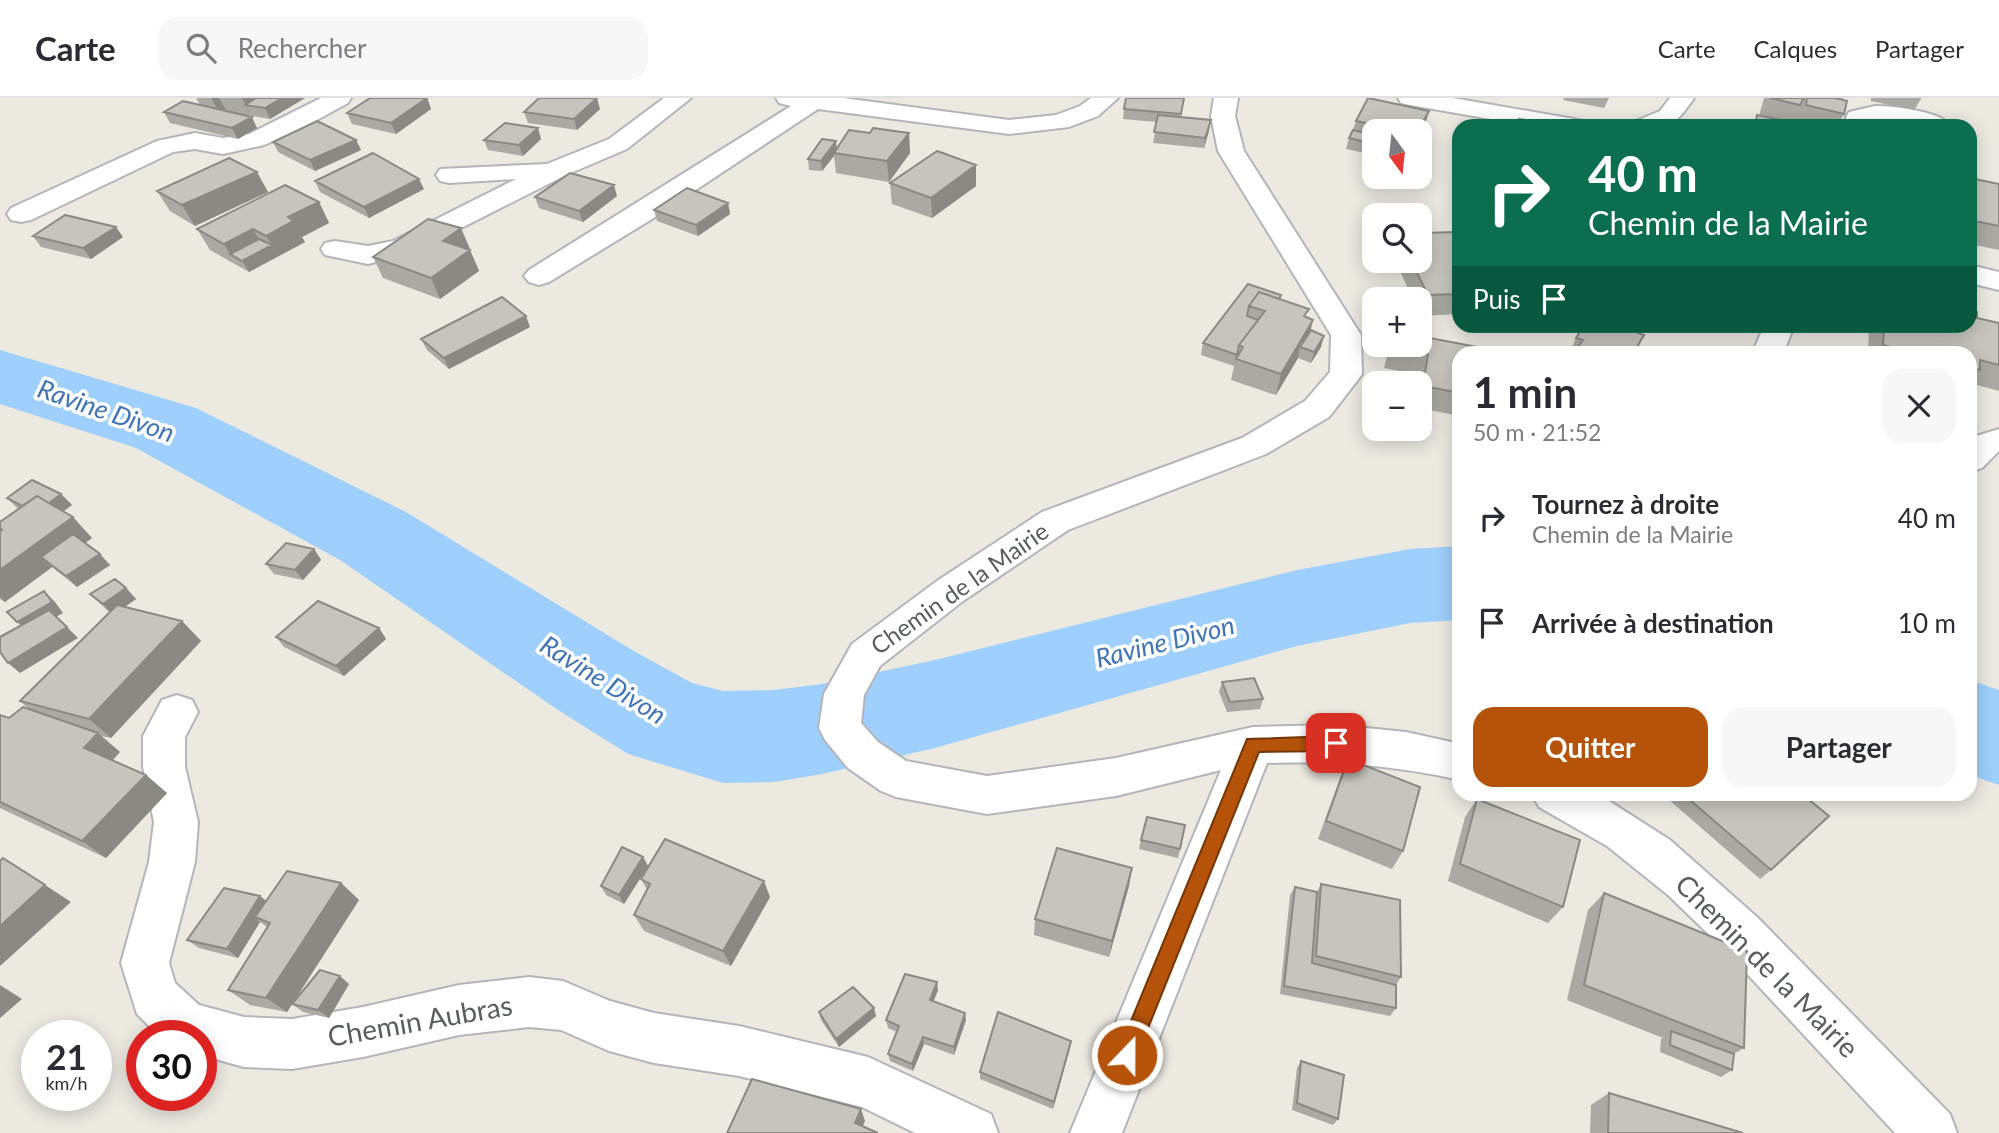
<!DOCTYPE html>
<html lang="fr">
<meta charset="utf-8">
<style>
body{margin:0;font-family:Lato,sans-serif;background:#f7f7f7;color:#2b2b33;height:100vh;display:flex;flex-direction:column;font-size:26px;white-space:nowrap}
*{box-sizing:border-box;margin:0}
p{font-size:23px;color:#7c7c81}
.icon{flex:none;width:38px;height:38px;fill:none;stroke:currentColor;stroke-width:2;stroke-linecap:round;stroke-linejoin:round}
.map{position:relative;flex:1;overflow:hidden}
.details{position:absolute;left:1452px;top:248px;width:525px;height:455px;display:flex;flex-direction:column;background:#fff;border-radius:21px;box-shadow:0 4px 18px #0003}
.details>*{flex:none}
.hud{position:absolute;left:1452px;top:21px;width:525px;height:214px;border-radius:21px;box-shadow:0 4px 18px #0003;background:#0b6e4f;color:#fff;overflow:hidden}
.needle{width:46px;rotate:165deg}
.buttons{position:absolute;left:1362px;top:21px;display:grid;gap:14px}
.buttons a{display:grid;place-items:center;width:70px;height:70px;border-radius:14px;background:#fff;box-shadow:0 4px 18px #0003;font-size:35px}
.speed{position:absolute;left:21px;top:922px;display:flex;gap:14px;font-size:35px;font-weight:700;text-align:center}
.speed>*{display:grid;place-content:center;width:91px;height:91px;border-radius:50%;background:#fff;box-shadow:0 4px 18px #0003;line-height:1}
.speed small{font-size:18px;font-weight:400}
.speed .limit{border:10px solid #d22;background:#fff;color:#111}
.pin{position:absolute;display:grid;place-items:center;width:60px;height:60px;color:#fff;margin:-30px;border-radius:14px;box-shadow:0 4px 10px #0006}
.me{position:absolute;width:77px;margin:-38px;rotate:22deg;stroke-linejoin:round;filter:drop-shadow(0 0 5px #0008)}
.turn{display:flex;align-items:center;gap:24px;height:147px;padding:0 21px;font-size:32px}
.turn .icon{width:91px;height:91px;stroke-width:2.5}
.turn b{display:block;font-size:49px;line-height:60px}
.then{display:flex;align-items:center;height:66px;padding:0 21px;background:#0003;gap:14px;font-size:26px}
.round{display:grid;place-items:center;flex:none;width:74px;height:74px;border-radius:21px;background:#f7f7f7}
.overview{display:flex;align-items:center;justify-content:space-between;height:119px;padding:0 21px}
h1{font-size:42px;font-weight:700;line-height:52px}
.button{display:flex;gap:14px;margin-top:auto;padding:14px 21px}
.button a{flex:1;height:80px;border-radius:21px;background:#b45309;color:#fff;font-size:28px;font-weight:700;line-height:80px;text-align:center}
.button a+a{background:#f7f7f7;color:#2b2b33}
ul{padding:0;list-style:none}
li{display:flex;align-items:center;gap:21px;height:105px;padding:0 21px}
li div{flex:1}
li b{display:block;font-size:26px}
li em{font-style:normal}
header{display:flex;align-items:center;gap:42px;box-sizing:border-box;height:98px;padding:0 35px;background:#fff;border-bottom:2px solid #e1e1e2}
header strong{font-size:33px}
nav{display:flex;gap:38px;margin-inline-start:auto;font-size:24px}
.search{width:490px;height:63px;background:#f7f7f7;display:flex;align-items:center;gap:18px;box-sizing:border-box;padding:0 24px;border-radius:21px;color:#7c7c81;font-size:26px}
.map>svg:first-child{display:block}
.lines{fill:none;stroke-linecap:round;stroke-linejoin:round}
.river{fill:#9fcffc;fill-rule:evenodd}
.minor-casing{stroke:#b3b5ba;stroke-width:4}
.minor{fill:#fff;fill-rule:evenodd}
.wall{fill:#aaa9a3}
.shaded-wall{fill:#8b8984}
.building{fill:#c6c4bd;stroke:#8b8984;stroke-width:2}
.route{fill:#b45309;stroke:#753606;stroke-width:2}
.labels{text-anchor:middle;stroke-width:7;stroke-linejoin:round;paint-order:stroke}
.street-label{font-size:24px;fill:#595c60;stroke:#fff}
.water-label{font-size:26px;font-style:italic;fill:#4074b5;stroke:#fff}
.near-street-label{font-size:28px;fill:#595c60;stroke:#fff}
</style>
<header>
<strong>Carte</strong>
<div class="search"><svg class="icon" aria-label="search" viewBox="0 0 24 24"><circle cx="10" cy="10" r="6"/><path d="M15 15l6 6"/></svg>Rechercher</div>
<nav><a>Carte</a><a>Calques</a><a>Partager</a></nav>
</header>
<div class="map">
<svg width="1999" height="1035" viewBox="0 0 1999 1035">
<rect width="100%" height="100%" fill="#ebe9e0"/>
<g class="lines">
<path class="river" d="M0 252 196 310 406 414 632 552 692 585 723 593 774 592 822 586 935 562 1297 472 1410 451 1460 448V522L1410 525 1297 548 935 650 822 676 774 684 723 685 628 656 558 612 340 462 136 350 0 306Z
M1970 582 1999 592V687L1970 677Z"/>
<g class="minor-casing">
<path id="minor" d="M321 0H351L348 5 293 35 264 47 223 56 195 51 173 54 31 122 21 124 11 122 7 116 11 110 157 43 195 35 223 40 249 36Z
M664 0H691L627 51 566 77 412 155 368 166 325 157 321 151 325 145 335 143 368 148 393 143 516 81 449 85 440 83 436 77 440 71 547 66 609 41Z
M776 0H843L1009 22 1056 17 1080 8 1091 0H1118L1098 18 1069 29 1009 36 818 11 652 121 549 184 539 187 529 184 524 178 529 172 791 8 779 5Z
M1214 0H1238L1235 18 1244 53 1361 237 1362 276 1357 283 1329 319 1266 356 1068 432 963 503 880 568 864 597 861 625 878 644 906 663 987 678 1116 660 1253 629 1336 627 1406 634 1460 646V682C1392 667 1337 663 1267 665L1122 1035H1070L1221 672 1116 698 987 716 896 699 881 693 848 670 825 642 819 630 824 596 852 546 937 483 1042 414 1242 340 1305 303 1330 274 1331 237 1218 53 1211 18Z
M1398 0H1453L1574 21 1583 23 1586 28H1531L1410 7 1401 5Z
M1670 0H1694C1672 32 1670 28 1633 28L1636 23 1660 13Z
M1875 8C1893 8 1941 13 1951 28H1916L1875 22 1870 23V28H1846V19L1849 14Z
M1970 167 1999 174V192L1970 185Z
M1764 228H1794L1783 256H1752Z
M1999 331V353L1982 370 1970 374V340Z
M177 597 192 602 198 614 185 639V669L198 724 195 764 169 865 175 885 199 907 244 919 292 921 363 909 459 887 529 879 563 883 610 903 654 915 739 928 868 959 991 1016 998 1035H915L862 1009 739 978 654 965 609 953 561 932 529 929 459 937 363 959 292 971 244 969 201 957V938H159L137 916 121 865 149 764 154 724 143 669V638L162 602Z
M1532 696H1598L1670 742 1758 820 1950 1016 1957 1035H1895L1725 852 1668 797 1607 748 1539 709Z"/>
</g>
<use href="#minor" class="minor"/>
</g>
<path class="wall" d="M196 0H305L270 21 225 13 257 30 238 41 170 25 164 14 200 7Z
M427 0 431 11 396 36 352 26 347 15Z
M1184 0 1181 19 1209 33 1204 50 1153 45 1157 24 1123 21 1124 11Z
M1564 0H1609L1604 10 1563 2Z
M1764 0H1843L1844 16 1837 28H1751L1757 17 1759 18Z
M1871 0H1921V1L1914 12 1871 3Z
M600 11 577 32 528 25 524 14Z
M1429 13 1423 33H1374V57L1346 51 1349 40 1353 32 1356 23Z
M870 35H909L910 55 889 84 836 75 834 58 822 73 809 72 808 61 837 50Z
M541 41 523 58 488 52 484 42Z
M356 42 361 52 315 73 278 54 273 44Z
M976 67V88L932 120 892 106 890 85Z
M1970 80 1999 86V152L1970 146Z
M315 83 424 91 369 120 320 94Z
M157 93 268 94 195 128 170 113Z
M617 98 583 124 539 110 535 99Z
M319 104 329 125 302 139 305 144 249 174 210 152 197 131Z
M728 105 730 116 698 138 657 123 654 112Z
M1460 134V216L1421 218 1419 215V201H1413L1396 165V163H1419Z
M33 138 123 139 91 161 41 149Z
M470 151 468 152H470L479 173 440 201 383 180 373 159Z
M1248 186 1280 201 1307 219 1311 232 1321 249 1311 265 1298 260 1276 297 1231 282 1234 268 1201 257 1203 245Z
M1977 220 1999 225V293L1970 285V256H1868L1869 228H1970Z
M530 229 449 271 427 252 421 241Z
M1591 231 1644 237 1633 256H1573L1575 252 1571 251 1576 240Z
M1390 247H1419L1460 256V318L1419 310V285L1420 277 1384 270Z
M61 396 72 407 63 413 92 440 85 445 110 467 77 489 52 469 5 504 0 501V433L2 432 0 431V424L18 411 7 400Z
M314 451 321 462 303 482 274 476 266 466Z
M126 490 136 501 125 509 182 523 201 543 111 640 101 638 120 654 113 662 146 677 167 695 106 760 0 710V617L9 620 29 611 20 603 109 514 90 496Z
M379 530 386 541 344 578 284 549 276 539Z
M1222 584 1263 601 1260 611 1227 614 1219 594Z
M1348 661 1403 753 1392 771 1318 741 1340 680Z
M1672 696H1802L1771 772 1760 781 1668 701Z
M1477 701 1563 809 1548 825 1448 783 1465 719Z
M1141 742 1180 751 1178 760 1139 751Z
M643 759 648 768 624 806 606 797 601 788Z
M641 781 770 799 731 868 644 833 634 817 647 792Z
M341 785 359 802 287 914 250 907 228 892 267 829 260 824 238 860 199 850 187 842 260 798 266 803Z
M1321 786 1401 879 1396 887V910L1390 918 1280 896 1290 797 1295 789 1317 794Z
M1129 788 1109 859 1034 837 1035 821Z
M1604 795 1744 950 1734 956 1732 972 1721 979 1660 954 1661 941 1663 940 1567 902 1588 812Z
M349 886 329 920 303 914 292 906Z
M938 892 933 903 966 922 954 957 924 946 913 973 890 963 888 956 897 934 888 930 886 922Z
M819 914 876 918 839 949 821 922Z
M1071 943 1053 1011 980 981V974Z
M1301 963 1338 1021 1333 1027 1292 1012 1297 970Z
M1609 995 1743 1035H1590L1591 1007Z"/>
<path class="shaded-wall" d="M211 0H219L226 12 220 16Z
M242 0H279L245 7 251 17Z
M282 0H305L270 21 265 10Z
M427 0 431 11 396 36 391 25Z
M597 0 600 11 577 32 574 21Z
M1429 13 1423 33 1419 40V33H1418Z
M252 19 257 30 238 41 232 30Z
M1211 22 1209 33 1204 50 1205 40Z
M538 30 541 41 523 58 519 47Z
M909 35 910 55 889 84 887 63Z
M356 42 361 52 315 73 310 62Z
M836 43 837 53 834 55V58L822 73 821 63Z
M976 67V88L932 120 931 100Z
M257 74 268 94 195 128 182 107Z
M419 81 424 91 369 120 364 109Z
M614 87 617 98 583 124 579 113Z
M319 104 329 125 302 139 305 144 249 174 242 163 230 156 224 146 253 131 265 151 272 147 266 138 288 119Z
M728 105 730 116 698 138 696 127Z
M116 129 123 139 91 161 83 150Z
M461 130 470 151 452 164 443 143Z
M470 152 479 173 440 201 431 180Z
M526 218 530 229 449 271 444 260Z
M1313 222 1308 243 1300 249 1298 260 1276 297 1281 276Z
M1324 238 1321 249 1311 265 1314 254Z
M61 396 72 407 45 427 35 416Z
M73 419 92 440 54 468 41 459 52 469 5 504 0 499V472Z
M314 451 321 462 303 482 295 472Z
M100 456 110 467 77 489 66 478Z
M126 490 136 501 113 517 103 506Z
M44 493 55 504 63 515 28 534 17 524Z
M182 523 201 543 111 640 89 621Z
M67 529 78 540 20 575 8 565Z
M379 530 386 541 344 578 336 568Z
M98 635 120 654 106 669 84 650Z
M146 677 167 695 106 760 82 743Z
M643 759 648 768 624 806 619 797Z
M1132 770 1129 788 1109 859 1112 843Z
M764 783 770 799 731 868 723 853Z
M341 785 359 802 287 914 266 900Z
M45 787 71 804 0 868V828Z
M260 798 271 807 255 819 260 824 238 860 227 851Z
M340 878 349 886 329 920 318 912Z
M937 884 938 892 931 910 930 902Z
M0 887 22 901 0 920Z
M874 910 876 918 839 949 836 941Z
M965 915 966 922 954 957V949Z
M923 939 924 946 913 973 912 966Z
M1071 943 1070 950 1053 1011 1054 1004Z
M861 1011 865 1023 860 1035 855 1025Z"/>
<path class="building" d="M256 0H282L265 10 245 7Z
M370 0H427L391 25 347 15Z
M539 0H597L574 21 524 14Z
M1126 0H1184L1181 16 1124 11Z
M1368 0 1429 13 1418 33H1406L1356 23Z
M1770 0H1804L1800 7Z
M1807 0H1835L1847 3 1844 16 1806 7Z
M183 3 252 19 232 30 164 14Z
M1158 17 1211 22 1205 40 1154 34Z
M1757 17 1810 28H1756Z
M1519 21 1563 28H1518Z
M317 23 356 42 310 62 273 44Z
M505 25 538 30 519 47 484 42Z
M873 30 909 35 887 63 834 55 849 32 870 35Z
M1353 32 1374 37V46L1349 40Z
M822 41 836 43 821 63 808 61Z
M937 53 976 67 931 100 890 85Z
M373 55 419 81 364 109 315 83Z
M229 60 257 74 182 107 157 93Z
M570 75 614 87 579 113 535 99Z
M1970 80 1999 86V128L1970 122Z
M285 87 319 104 288 119 293 123 266 138 253 131 224 146 197 131Z
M687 90 728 105 696 127 654 112Z
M65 117 116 129 83 150 33 138Z
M428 121 461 130 443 143 470 152 431 180 373 159Z
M1460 134V196L1428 197 1411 163H1419V135Z
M259 141 272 147 242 163 230 156Z
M1248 186 1281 197 1279 201 1259 194 1249 208 1247 218 1258 222 1239 247 1237 257 1203 245Z
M1259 194 1309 211 1304 218 1313 222 1281 276 1236 261 1243 249 1239 247 1265 213 1249 208Z
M502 199 526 218 444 260 421 241Z
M1970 213 1977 214V220L1999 225V267L1980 262V272L1970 269V256H1916L1883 247 1884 228H1970Z
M1584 228 1591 231 1593 228H1619L1644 237 1633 256H1578L1574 254 1583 242 1576 240Z
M1311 232 1324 238 1314 254 1300 249Z
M1419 238 1499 253V256H1460V295L1423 288 1428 256 1391 249 1392 247H1419Z
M32 382 61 396 49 405 37 398 22 408 7 400Z
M37 398 73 419 0 472V433L2 432 0 430V424Z
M73 436 100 456 66 478 41 459Z
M286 445 314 451 295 472 266 466Z
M115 481 126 490 103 506 90 496Z
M44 493 52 504 17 524 7 514Z
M318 503 379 530 336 568 276 539Z
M117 507 182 523 89 621 20 603Z
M49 512 67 529 8 565 0 554V539Z
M1254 580 1263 601 1230 604 1222 584Z
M23 609 98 635 84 650 146 677 82 743 0 704V617L9 620Z
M1348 661 1420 689 1403 753 1326 723Z
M1683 696H1802L1829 718 1771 772Z
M1477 701 1580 742 1563 809 1460 766Z
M1147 719 1185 727 1180 751 1141 742Z
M665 741 764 783 723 853 634 817 650 786 641 781Z
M622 749 643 759 619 797 601 788Z
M1057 750 1132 770 1112 843 1035 821Z
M3 760 45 787 0 828V763Z
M287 773 341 785 266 900 228 892 270 825 255 819Z
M1321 786 1400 802 1401 879 1316 858Z
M1295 789 1317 794 1312 865 1396 887V910L1284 888Z
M224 790 260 798 227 851 187 842Z
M1604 795 1747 853 1744 950 1584 887Z
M320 872 340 878 318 912 292 906Z
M905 876 937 884 930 902 965 915 954 949 923 939 912 966 888 956 899 928 886 922Z
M853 889 874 910 836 941 819 914Z
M998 914 1071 943 1054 1004 980 974Z
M1671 933 1734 956 1732 972 1670 947Z
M1301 963 1344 977 1338 1021 1297 1005Z
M752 981 861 1011 855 1025 878 1035H727Z
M1609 995 1743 1035H1608Z"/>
<path class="route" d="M1336 638 1342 640 1345 645 1342 650 1336 653 1259 654 1134 965 1127 968 1120 965 1117 957 1247 641Z"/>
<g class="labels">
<g class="street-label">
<text transform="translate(960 491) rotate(-35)" y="8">Chemin de la Mairie</text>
</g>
<g class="water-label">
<text transform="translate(106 313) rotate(19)" y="9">Ravine Divon</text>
<text transform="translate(1165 544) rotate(-14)" y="9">Ravine Divon</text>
<text transform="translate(603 582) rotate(32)" y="9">Ravine Divon</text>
</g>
<g class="near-street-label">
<text transform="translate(1767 868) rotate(45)" y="10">Chemin de la Mairie</text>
<text transform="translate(420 923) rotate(-10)" y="10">Chemin Aubras</text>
</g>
</g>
</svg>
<div class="buttons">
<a><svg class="needle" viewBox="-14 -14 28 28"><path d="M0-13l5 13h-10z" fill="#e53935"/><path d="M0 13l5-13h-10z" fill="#7c7c81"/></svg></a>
<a><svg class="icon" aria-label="search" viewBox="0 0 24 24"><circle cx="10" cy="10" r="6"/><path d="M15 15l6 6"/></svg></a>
<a>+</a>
<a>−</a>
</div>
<div class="speed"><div>21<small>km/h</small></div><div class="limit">30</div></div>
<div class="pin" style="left:1336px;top:645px;background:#d93025"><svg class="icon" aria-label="arrive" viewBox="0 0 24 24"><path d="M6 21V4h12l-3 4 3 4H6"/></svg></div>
<svg class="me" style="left:1127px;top:957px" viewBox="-20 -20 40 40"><circle r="17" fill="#b45309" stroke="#fff" stroke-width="3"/><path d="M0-11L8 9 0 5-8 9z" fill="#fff"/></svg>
<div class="hud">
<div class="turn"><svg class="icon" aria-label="right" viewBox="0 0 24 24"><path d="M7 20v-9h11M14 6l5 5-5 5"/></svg><div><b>40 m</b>Chemin de la Mairie</div></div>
<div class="then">Puis<svg class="icon" aria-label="arrive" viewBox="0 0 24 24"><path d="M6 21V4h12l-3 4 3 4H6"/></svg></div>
</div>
<section class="details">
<div class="overview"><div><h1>1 min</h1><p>50 m · 21:52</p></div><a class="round"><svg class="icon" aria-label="close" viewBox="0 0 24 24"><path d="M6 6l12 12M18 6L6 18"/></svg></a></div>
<ul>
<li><svg class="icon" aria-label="right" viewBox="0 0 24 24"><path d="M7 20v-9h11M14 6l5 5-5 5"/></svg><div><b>Tournez à droite</b><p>Chemin de la Mairie</p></div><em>40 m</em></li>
<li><svg class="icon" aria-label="arrive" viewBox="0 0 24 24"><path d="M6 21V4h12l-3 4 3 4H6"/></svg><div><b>Arrivée à destination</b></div><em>10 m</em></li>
</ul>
<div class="button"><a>Quitter</a><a>Partager</a></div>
</section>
</div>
